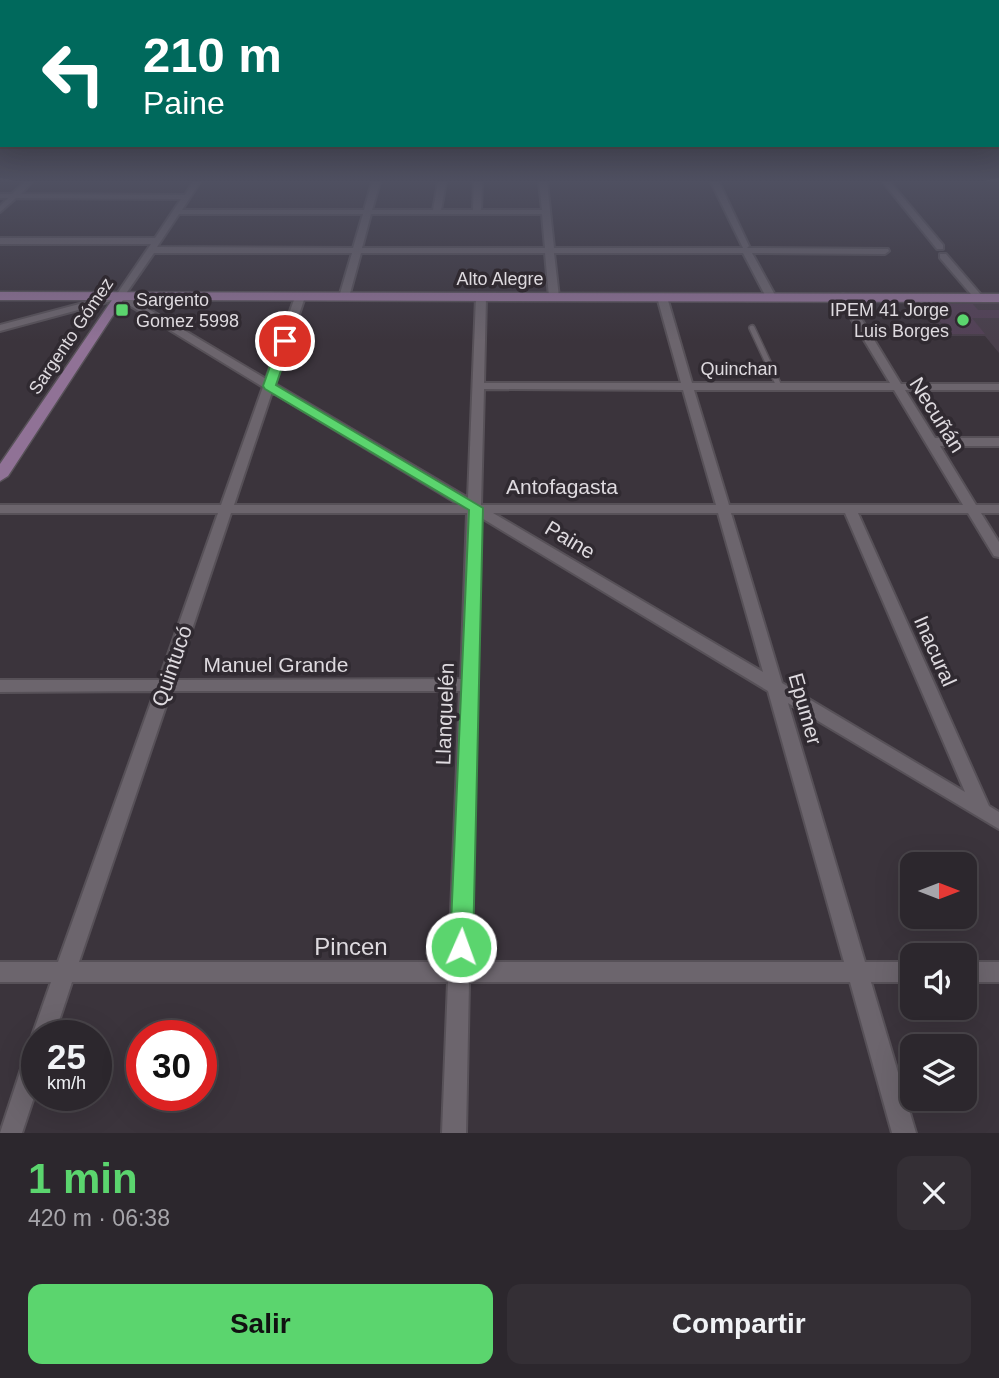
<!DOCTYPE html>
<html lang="es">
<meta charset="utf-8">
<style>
body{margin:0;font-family:Helvetica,sans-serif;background:#342f35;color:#f1f3f6;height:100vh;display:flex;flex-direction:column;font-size:26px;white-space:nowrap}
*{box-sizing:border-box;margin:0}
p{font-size:23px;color:#a6a5aa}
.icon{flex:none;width:38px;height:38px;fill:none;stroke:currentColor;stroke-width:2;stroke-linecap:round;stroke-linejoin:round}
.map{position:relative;height:1133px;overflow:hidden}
.sheet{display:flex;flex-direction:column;background:#2c272d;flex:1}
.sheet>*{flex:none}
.guide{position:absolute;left:0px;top:0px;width:999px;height:147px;box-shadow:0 7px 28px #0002,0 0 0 2px #484449;background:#00695c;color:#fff;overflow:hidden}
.needle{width:46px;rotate:90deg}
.tools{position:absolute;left:900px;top:852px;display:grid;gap:14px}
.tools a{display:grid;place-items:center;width:77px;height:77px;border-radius:14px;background:#2c272d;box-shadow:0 7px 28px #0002,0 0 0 2px #484449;font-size:35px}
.speed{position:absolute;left:21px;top:1020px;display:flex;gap:14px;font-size:35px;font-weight:700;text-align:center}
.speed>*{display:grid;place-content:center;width:91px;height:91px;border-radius:50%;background:#2c272d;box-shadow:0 7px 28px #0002,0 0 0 2px #484449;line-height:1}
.speed small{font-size:18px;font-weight:400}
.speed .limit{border:10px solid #d22;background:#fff;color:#111}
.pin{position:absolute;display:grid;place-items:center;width:60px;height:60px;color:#fff;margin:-30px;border:4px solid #fff;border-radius:50%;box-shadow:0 2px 7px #0007}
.me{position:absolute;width:77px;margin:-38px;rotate:2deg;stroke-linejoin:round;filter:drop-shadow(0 0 5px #0008)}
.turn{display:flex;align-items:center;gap:24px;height:147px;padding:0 28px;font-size:32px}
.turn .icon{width:91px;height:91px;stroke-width:2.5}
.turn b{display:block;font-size:49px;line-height:60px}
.round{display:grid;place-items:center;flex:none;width:74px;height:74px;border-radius:14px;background:#342f35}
.head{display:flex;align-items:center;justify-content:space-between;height:119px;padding:0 28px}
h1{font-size:42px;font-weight:600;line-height:52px;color:#5bd56e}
.button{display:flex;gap:14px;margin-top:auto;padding:14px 28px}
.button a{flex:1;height:80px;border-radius:14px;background:#5bd56e;color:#111;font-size:28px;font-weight:600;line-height:80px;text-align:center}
.button a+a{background:#342f35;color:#f1f3f6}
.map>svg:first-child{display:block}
.built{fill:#493f4b}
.building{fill:#534156}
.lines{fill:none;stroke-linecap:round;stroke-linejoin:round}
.lane-casing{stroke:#575158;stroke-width:8}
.street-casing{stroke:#575158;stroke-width:4}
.secondary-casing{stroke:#575158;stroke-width:3}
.lane{stroke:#6c656d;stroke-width:5}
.street{fill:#6c656d;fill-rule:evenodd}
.secondary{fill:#907296;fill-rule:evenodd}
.route{fill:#5bd56e;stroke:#3b8a48;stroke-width:2}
.poi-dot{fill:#5bd56e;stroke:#302a31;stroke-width:2.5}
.labels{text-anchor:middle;stroke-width:7;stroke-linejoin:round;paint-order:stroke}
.far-street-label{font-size:18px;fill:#dedadf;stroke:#302a31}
.far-poi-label{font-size:18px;fill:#dedadf;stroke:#302a31;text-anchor:start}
.street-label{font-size:21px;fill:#dedadf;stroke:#302a31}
.near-street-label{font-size:24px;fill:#dedadf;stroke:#302a31}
</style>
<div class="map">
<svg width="999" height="1133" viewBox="0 0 999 1133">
<rect width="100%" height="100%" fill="#3b343c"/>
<path class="built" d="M916 303H999V353L985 336H939Z"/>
<path class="building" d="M925 304H973L978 310H999V318H972L985 334H951Z"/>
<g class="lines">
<g class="lane-casing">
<path id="lane" d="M752 328 779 386"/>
</g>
<g class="street-casing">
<path id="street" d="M24 182H32L21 194 185 195 193 182H200L182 210H364L372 182H380L372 210H433L438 182H446L441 210H473L474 182H482L481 210H542L539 182H547L554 248H743L711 182H719L749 246 747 248 888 249 889 251 885 254 752 253 776 297 771 300 766 297 743 253H554L559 297 554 300 549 297 545 253H361L349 297 344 300 339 297 352 253H154L125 295 266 379 295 297 303 295 305 297 275 384 468 498 476 297 481 294 486 297 484 383H681L657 297 662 294 667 297 692 383H890L838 297 843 294 848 297 901 384H999V390H905L935 438H999V446H940L976 505H999V513H981L999 542V557L994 556 968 513H858L989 806 999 812V829L788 703 865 962H912V982H871L916 1133H892L850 982H469L466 1133H442L448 982H72L54 1036H37V1088L22 1133H0L26 1054 29 1046 35 1044 32 1036 51 982H0V962H58L155 691 0 692V680H159L218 513H0V505H221L263 387 119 299 0 331V325L117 294 151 244H0V238H155L181 199 16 198 0 212V206L8 198H0V194H12ZM179 214H363L353 248 157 247ZM371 214H542L545 248H362ZM484 389 683 390 716 505H481ZM694 390H894L963 505H729ZM272 392 460 505H234ZM231 513H467L461 679 175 680ZM493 513H718L763 672ZM731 513H845L965 792 782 683ZM480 517 768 691 844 962H470ZM171 691H460L449 962H79Z
M883 182H890L943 245V249H937Z
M940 254H946L982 296V300H976L940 258Z
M964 962H999V982H964Z"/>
</g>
<g class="secondary-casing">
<path id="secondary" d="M0 292 999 294V302L123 300 8 476 0 481V464L112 300H0Z"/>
</g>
<use href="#lane" class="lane"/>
<use href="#street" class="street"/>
<use href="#secondary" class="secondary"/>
</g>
<linearGradient id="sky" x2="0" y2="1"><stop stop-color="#201d21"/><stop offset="0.53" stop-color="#4f5061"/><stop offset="1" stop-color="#4f5061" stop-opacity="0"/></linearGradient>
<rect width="999" height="341" fill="url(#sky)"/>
<path class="route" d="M285 338 291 341 276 385 483 508 473 947 469 955 461 958 453 955 450 947 469 510 265 389 263 386 279 341Z"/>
<g class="poi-dot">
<rect x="115" y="303" width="14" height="14" rx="3.5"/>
<circle cx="963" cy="320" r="7"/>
</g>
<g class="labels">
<g class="far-street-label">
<text x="500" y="285">Alto Alegre</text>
<text transform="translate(71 336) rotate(-56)" y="6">Sargento Gómez</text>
<text x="739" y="375">Quinchan</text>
</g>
<g class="far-poi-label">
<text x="136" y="306">Sargento<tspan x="136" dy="21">Gomez 5998</tspan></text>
<text x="949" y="316" text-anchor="end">IPEM 41 Jorge<tspan x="949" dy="21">Luis Borges</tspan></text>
</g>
<g class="street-label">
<text transform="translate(937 415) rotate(58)" y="7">Necuñán</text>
<text x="562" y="494">Antofagasta</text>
<text transform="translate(570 540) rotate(31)" y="7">Paine</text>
<text transform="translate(935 651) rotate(66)" y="7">Inacural</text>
<text x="276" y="672">Manuel Grande</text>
<text transform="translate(172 666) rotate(-71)" y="7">Quintucó</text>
<text transform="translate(805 709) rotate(74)" y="7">Epumer</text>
<text transform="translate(445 714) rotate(-88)" y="7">Llanquelén</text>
</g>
<g class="near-street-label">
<text x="351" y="955">Pincen</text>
</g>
</g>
</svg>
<div class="tools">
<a><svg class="needle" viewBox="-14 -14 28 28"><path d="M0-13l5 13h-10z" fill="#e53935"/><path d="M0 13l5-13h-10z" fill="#a6a5aa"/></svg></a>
<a><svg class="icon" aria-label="sound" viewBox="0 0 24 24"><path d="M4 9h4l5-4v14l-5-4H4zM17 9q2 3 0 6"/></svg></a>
<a><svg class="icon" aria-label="layers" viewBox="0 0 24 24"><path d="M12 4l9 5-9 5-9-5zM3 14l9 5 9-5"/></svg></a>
</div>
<div class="speed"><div>25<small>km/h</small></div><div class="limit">30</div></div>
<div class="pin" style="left:285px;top:341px;background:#d93025"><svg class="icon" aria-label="arrive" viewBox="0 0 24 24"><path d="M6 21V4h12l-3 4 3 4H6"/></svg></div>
<svg class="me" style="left:461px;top:947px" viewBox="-20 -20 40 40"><circle r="17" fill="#5bd56e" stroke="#fff" stroke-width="3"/><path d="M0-11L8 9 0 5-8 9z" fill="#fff"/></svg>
<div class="guide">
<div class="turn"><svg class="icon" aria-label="left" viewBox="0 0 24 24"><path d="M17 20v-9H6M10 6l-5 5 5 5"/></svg><div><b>210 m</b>Paine</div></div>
</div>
</div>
<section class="sheet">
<div class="head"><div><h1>1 min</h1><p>420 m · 06:38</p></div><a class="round"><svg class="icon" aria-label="close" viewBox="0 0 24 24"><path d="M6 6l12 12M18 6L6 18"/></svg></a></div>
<div class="button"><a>Salir</a><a>Compartir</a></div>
</section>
